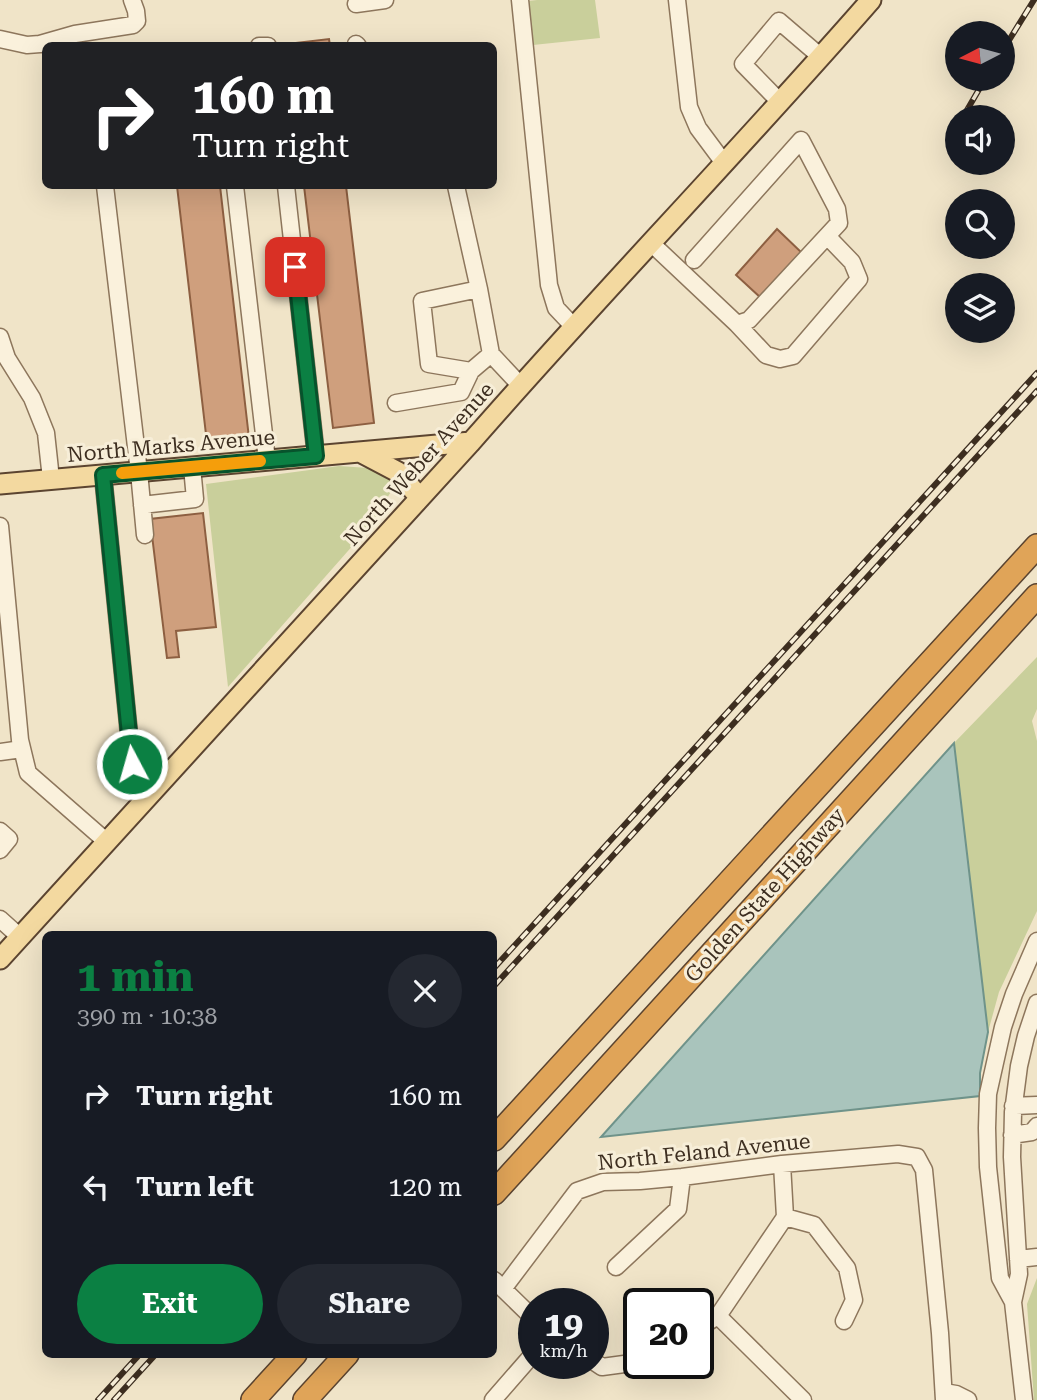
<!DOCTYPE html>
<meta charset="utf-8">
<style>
body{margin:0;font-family:"Roboto Serif",serif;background:#242831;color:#f1f3f6;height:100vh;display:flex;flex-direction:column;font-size:26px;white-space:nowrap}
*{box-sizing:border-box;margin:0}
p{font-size:23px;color:#9ea1a6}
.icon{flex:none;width:38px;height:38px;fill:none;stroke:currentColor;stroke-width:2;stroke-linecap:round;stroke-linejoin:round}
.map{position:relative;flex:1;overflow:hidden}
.panel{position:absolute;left:42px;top:931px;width:455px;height:427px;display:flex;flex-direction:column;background:#171b24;border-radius:10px;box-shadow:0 7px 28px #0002}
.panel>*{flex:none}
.top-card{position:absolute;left:42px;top:42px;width:455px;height:147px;border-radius:10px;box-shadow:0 7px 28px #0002;background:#202124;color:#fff;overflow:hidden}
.needle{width:46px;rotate:264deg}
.controls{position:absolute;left:945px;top:21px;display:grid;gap:14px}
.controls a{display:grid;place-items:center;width:70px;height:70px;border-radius:50%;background:#171b24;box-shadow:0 7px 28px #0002;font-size:35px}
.speed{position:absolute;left:518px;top:1288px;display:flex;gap:14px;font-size:35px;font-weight:700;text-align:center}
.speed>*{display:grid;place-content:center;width:91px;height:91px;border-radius:50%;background:#171b24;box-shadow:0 7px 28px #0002;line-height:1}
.speed small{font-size:18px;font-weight:400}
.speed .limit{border:4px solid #111;border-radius:10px;background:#fff;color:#111}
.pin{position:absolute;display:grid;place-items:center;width:60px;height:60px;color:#fff;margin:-30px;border-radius:14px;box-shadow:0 4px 10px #0006}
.me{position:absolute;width:77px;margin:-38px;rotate:354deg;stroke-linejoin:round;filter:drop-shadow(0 0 5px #0008)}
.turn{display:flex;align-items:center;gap:24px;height:147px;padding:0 35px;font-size:32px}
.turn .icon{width:91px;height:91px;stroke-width:2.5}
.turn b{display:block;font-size:49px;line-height:60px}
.round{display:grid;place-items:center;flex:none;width:74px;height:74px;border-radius:37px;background:#242831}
.head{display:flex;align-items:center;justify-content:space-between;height:119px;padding:0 35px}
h1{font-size:42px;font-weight:700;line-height:52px;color:#0b8043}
.action{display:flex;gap:14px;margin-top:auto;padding:14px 35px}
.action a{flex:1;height:80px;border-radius:42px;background:#0b8043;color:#fff;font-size:28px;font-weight:700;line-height:80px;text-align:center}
.action a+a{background:#242831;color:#f1f3f6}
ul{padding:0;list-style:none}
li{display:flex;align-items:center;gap:21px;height:91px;padding:0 35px}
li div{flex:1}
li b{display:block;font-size:26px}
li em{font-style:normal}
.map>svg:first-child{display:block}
.green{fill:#c9cf9b}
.water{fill:#a9c4bc;stroke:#6f938a;stroke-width:2}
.building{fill:#cf9f7d;stroke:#8d5f41;stroke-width:2}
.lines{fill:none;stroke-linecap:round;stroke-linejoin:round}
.minor-casing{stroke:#8d765c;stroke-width:19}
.major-casing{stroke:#5b4430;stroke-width:23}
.highway-casing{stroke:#5b4430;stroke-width:26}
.minor{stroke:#faf1dc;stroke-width:16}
.major{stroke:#f3d9a0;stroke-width:19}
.highway{stroke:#e0a458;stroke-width:23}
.rail-casing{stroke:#3d2e20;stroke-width:6}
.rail{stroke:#f7eed8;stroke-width:3.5;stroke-dasharray:10;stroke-linecap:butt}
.route-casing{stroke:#07532c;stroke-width:18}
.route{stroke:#0b8043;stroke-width:12}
.slow{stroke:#f59e0b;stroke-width:12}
.labels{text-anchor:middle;stroke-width:6;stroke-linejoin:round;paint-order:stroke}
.street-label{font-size:21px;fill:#3d2e20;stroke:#f7eed8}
</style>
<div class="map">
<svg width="1037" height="1400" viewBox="0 0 1037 1400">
<rect width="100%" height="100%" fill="#f0e4c8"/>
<path class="green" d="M537 0H595L600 38 533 45 528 1Z
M339 466 383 469 394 482 392 490 370 526 228 687 206 484Z
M1037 657V709L1032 721 1037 741V911L999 992 988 1032 954 743Z
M1037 1278V1400H1034L1027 1304Z"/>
<path class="water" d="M954 743 988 1032 980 1073V1096L601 1137Z"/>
<path class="building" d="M329 39 330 46H288V44Z
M177 186H220L249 438 207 443Z
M304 186H346L374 423 333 428Z
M777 229 802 253 761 298 736 275Z
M203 513 216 627 176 631 179 657 167 658 150 519Z"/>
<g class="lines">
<g class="minor-casing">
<path id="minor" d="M520 0 549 285 556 308 574 327
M677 0 689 107 698 128 724 163
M356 4 385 0
M0 39 27 45 40 44 75 34 133 25 137 21 136 11 132 0
M356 44 358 46
M259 46H268
M780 102 743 64 779 21 821 57
M105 186 139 472 145 535
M235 186 267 460
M286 186 316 456
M456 186 479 289 491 354 520 385
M651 243 737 324 749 320 839 223 837 209 801 140 694 260
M737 324 766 355 780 359 793 356 859 279 852 262 827 236
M0 337 7 358 32 398 46 433 51 479
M471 371 429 364 422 301 479 289
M396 403 461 392 471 371 491 354
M103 475 132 764 142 780 155 789
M142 505 195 499 192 467
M0 526 20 740 28 773 107 842
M0 752 22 749
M0 831 9 839 0 850
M0 919 20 937
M1013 1106 1037 1105
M1012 1135 1032 1132 1037 1126
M785 1217 814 1225 847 1268 854 1300 844 1321
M1018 1259 1037 1257
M616 1267 678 1209 682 1177
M494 1280 534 1319
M503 1289 577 1191 603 1182 640 1181 682 1177 782 1164 898 1154 917 1157 924 1170 940 1333 944 1400
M1013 1302 1000 1278 988 1167 987 1128 988 1094 1003 1027 1014 994 1037 941
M718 1316 803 1400
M698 1328 718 1316 785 1217 782 1164
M593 1361 602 1367 639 1362
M944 1392 956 1394 968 1400
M493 1400 534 1353
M1024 1400 1013 1302 1019 1274 1012 1157 1013 1112 1019 1066 1026 1036 1037 1003"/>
</g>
<g class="major-casing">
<path id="major" d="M360 452 398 472 420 498
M0 484 471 442
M0 959 471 442C602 292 740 150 871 0"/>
</g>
<g class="highway-casing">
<path id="highway" d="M494 1139 1037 546
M494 1193 1037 596
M253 1400 295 1354
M305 1400 347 1354"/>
</g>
<use href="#minor" class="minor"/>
<use href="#major" class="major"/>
<use href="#highway" class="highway"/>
<g class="rail-casing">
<path id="rail" d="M1003 50 1034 0
M963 117 985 79
M494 968 1037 373
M494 986 1037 391
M98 1400 140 1354
M114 1400 156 1354"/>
</g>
<use href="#rail" class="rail"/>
</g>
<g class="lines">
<g class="route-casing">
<path id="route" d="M132 764 103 475 316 456 295 267"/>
</g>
<use href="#route" class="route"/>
<path class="slow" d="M122 473 260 461"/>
</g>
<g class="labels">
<g class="street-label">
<text transform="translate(171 446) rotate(-5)" y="7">North Marks Avenue</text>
<text transform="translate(419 464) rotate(-48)" y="7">North Weber Avenue</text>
<text transform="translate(765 895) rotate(-48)" y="7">Golden State Highway</text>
<text transform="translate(704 1152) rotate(-6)" y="7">North Feland Avenue</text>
</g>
</g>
</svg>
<div class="controls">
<a><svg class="needle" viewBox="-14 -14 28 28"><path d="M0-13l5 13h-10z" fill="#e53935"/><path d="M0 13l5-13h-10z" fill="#9ea1a6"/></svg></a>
<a><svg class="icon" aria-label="sound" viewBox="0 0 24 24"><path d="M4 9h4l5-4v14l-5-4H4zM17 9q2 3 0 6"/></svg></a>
<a><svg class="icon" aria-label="search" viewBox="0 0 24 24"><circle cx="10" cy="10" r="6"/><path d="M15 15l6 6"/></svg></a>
<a><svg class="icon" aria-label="layers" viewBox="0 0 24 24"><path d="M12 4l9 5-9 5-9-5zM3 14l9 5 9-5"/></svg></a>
</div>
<div class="speed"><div>19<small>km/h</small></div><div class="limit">20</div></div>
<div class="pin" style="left:295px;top:267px;background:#d93025"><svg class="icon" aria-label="arrive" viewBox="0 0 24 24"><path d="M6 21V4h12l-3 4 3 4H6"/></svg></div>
<svg class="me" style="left:132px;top:764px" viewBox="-20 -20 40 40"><circle r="17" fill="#0b8043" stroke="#fff" stroke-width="3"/><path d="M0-11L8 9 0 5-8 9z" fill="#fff"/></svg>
<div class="top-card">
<div class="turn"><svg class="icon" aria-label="right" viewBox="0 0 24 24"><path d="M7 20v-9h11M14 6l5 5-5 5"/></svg><div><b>160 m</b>Turn right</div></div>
</div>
<section class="panel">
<div class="head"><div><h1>1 min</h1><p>390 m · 10:38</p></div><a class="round"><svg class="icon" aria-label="close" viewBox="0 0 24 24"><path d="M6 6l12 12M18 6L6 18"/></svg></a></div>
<ul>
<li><svg class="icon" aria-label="right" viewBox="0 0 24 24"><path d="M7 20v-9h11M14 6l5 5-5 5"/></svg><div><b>Turn right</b></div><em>160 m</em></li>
<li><svg class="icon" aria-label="left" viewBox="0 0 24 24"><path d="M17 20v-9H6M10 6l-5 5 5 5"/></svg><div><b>Turn left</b></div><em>120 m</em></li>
</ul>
<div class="action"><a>Exit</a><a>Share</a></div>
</section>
</div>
